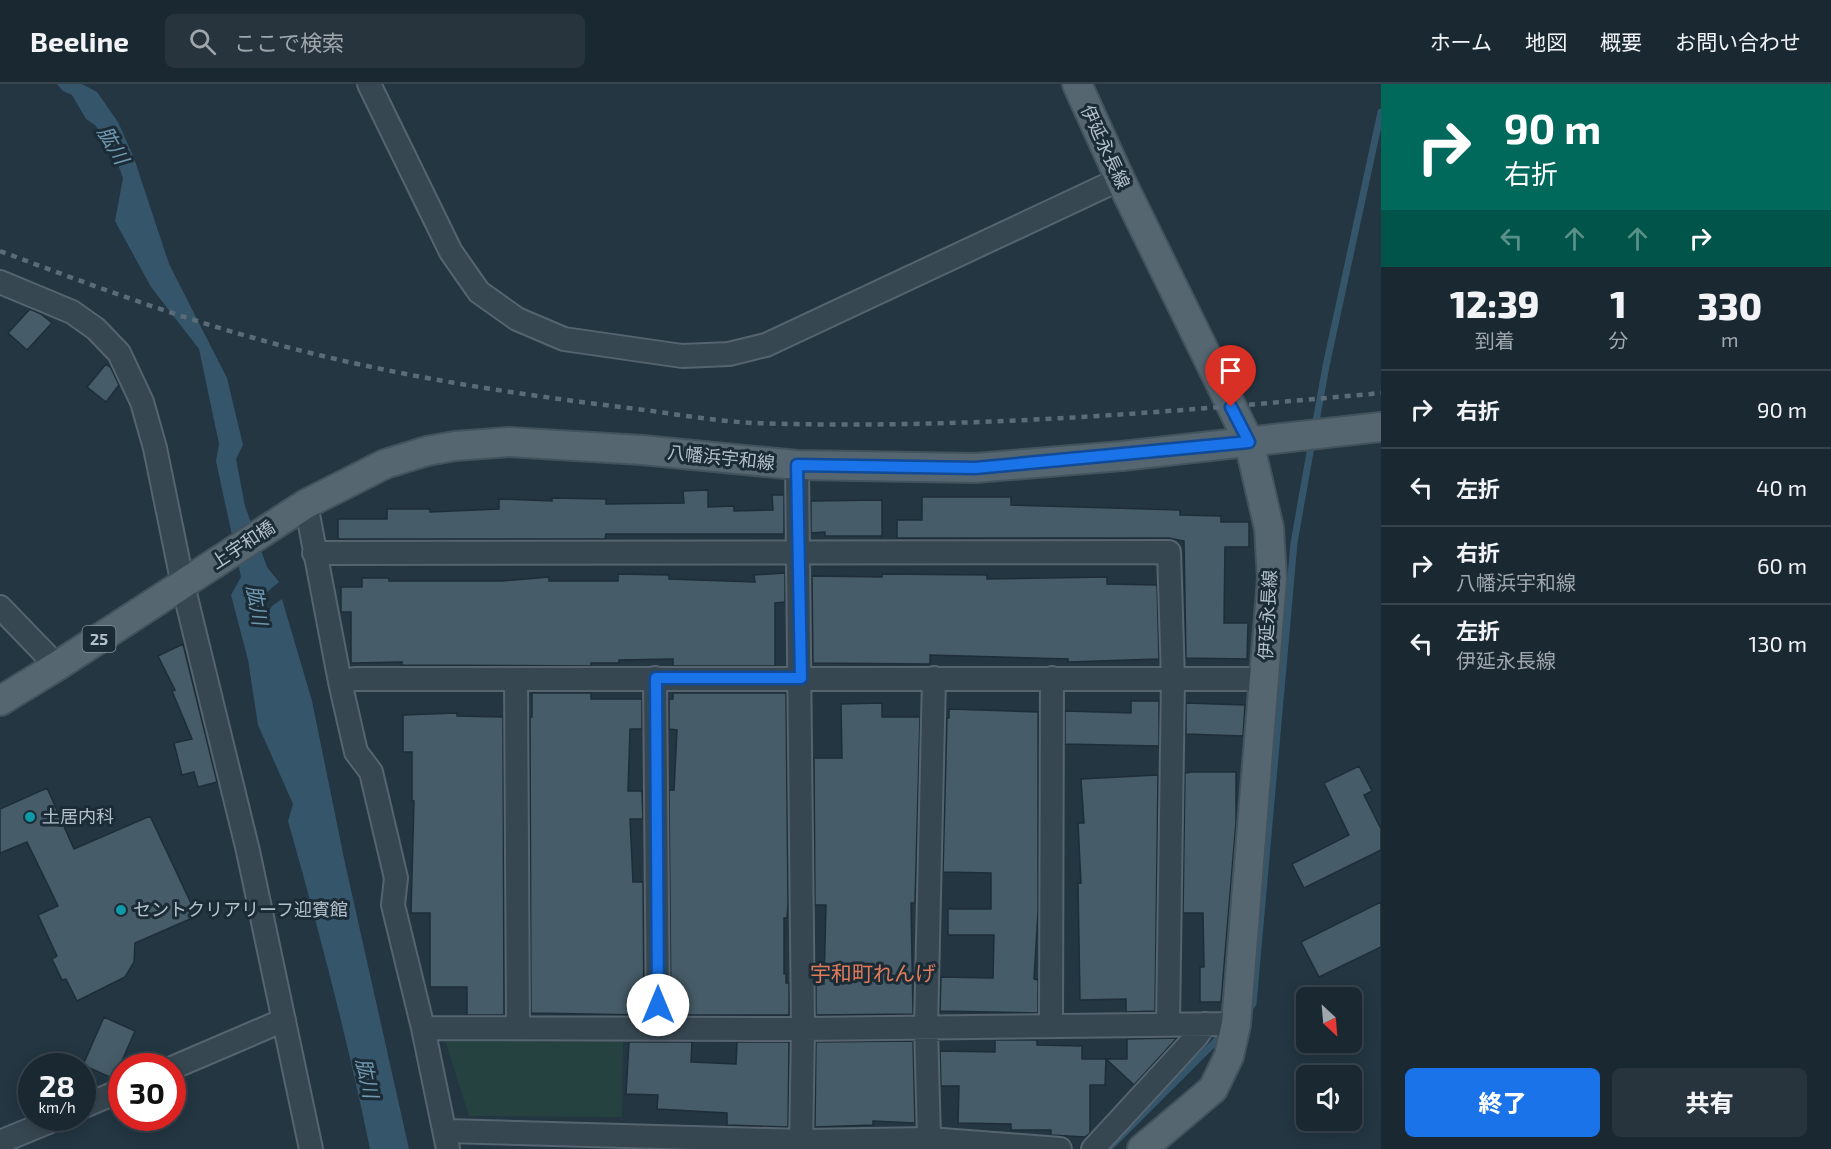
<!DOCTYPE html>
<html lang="ja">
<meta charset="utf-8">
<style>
body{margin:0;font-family:"Exo 2","Noto Sans JP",sans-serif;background:#27343e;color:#f1f3f6;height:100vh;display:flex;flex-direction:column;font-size:22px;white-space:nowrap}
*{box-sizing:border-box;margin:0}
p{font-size:20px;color:#9fa6ac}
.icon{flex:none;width:33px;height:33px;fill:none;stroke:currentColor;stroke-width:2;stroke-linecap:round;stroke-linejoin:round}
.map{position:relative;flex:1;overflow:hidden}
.sheet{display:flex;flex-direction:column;background:#1a2832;width:450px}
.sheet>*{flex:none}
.hud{background:#00695c;color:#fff;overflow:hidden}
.needle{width:39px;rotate:154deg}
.buttons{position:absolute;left:1296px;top:903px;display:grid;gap:12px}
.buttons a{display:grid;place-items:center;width:66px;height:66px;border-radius:9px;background:#1a2832;box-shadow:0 3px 15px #0003,0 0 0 2px #38444d;font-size:30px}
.speed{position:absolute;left:18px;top:969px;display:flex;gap:12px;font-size:30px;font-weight:700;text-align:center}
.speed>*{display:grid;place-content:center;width:78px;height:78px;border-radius:50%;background:#1a2832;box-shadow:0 3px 15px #0003,0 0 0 2px #38444d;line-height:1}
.speed small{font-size:15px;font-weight:400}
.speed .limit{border:9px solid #d22;background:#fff;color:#111}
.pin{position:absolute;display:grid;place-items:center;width:51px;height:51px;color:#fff;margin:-62px -26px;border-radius:50% 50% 50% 0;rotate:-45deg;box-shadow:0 0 6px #0007}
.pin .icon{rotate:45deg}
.me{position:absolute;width:66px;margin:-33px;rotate:0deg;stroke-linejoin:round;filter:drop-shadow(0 0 4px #0008)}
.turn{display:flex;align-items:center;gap:21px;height:126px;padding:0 24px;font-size:27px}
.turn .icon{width:78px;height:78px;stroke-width:2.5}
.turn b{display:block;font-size:42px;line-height:51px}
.lanes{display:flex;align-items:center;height:57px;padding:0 24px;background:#0003;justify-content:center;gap:30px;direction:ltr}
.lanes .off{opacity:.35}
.eta{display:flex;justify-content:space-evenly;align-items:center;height:102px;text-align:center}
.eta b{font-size:36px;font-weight:800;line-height:42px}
.primary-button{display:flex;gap:12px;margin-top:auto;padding:12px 24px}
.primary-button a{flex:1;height:69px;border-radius:9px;background:#1a73e8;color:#fff;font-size:24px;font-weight:800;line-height:69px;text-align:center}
.primary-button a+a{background:#27343e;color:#f1f3f6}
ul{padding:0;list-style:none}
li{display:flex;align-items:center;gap:18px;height:78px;padding:0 24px;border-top:2px solid #38444d}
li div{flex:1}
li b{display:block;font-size:22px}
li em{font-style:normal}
header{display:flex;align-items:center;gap:36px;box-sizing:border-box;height:84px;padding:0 30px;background:#1a2832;border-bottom:2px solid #38444d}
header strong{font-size:28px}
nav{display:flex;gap:33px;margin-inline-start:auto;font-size:21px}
.search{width:420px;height:54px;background:#27343e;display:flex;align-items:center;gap:15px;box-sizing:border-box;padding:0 21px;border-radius:9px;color:#9fa6ac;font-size:22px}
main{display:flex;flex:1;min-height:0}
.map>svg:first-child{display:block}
.green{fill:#254240}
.water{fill:#34556a}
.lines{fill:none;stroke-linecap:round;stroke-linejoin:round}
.stream{stroke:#34556a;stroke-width:7}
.building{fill:#465c68;stroke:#1e2e38;stroke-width:1.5}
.minor-casing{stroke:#55646f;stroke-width:26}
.major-casing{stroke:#43535d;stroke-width:32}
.minor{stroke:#374751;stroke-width:22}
.major{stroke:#556671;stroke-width:28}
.rail{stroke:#596c78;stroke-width:4.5;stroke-dasharray:6 6;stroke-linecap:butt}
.route-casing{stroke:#114b97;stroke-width:15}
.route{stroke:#1a73e8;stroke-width:10}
.culture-dot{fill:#0f9aa8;stroke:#1c2c36;stroke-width:2}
.labels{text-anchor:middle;stroke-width:6;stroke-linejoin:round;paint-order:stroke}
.shield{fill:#1c2c36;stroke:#86949f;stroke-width:1.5}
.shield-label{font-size:16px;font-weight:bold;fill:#b3c1cc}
.street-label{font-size:18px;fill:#b3c1cc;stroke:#1c2c36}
.poi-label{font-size:18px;fill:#b3c1cc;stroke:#1c2c36;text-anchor:start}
.water-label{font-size:20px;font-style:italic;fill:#7099b2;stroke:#1c2c36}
.quarter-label{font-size:21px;fill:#df7b5b;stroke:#1c2c36}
</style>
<header>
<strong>Beeline</strong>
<div class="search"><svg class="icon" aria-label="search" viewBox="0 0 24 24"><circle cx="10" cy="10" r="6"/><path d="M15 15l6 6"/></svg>ここで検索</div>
<nav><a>ホーム</a><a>地図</a><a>概要</a><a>お問い合わせ</a></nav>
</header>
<main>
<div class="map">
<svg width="1381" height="1065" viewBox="0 0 1381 1065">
<rect width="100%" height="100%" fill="#233642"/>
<path class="green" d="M444 953H623L622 1033 469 1032Z"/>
<path class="water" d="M57 0H82L97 8 118 38 134 74 169 180 227 294 243 361 236 375 245 422 267 483 279 498 261 513 264 527H269L272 522 282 515 312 617 345 779 409 1065H370C347 954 319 846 288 737L293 720 258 641 248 576 231 511 241 493 216 377 219 360 199 265 151 203 115 137 123 94 113 67 95 41 86 35 72 11 63 7Z"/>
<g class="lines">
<path class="stream" d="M1315 343 1326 282 1381 28
M1246 928 1253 920 1294 459 1312 357
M1108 1065 1225 948"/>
</g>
<path class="building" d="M30 225 41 230 52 239 27 266 8 249Z
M106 280 111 284 119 301 106 318 87 303Z
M708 406V423L734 422V427L773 426 772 411H784V450H606L605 455H338V435H387V425H430V428L499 425V415L552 417V414L606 415V420L684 419 683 407Z
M922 413H1011V421L1180 426V431L1221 432V438H1249V463H1225L1224 539H1248L1247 575 1186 574 1184 457 1169 454H897V436H922Z
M882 416V452H825V448L811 449V417Z
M785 489V518L775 519V582H673V575L619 576V579H591V582L402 581V578L351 579V528H341V503H362V494H389V497H502L549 493V497H618V490L669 491V495L755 498 754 491Z
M882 490 987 491V495L1107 493V500L1157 501 1159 575 1068 578V575L930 571V580L813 579 812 492 882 493Z
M183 560 217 698 198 703 194 688 182 691 174 659 192 655 172 607 175 606 158 572Z
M532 609H591V615H642V645H630L628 707H642L643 735H630L633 798H643L644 931 531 929 530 633H532Z
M673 609H786L788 820 787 834H784V890H786V899H789V931H671L669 706H674L677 646 669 645V615H673Z
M1131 617H1159V662L1065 660V627L1131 629Z
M882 619V633H920L915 819H911L913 930 816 931V899L824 900 826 821H815L814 674H842L841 620Z
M1186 619 1245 621 1243 652 1186 650Z
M949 625 1038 628V828L1034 895 1038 896V929L940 927 941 893 993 894 994 851H948V825H991V789L943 788 947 634H949Z
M457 629V632L503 633 504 931H467V903H430V829H411L414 717H412V668H403V631Z
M1359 682 1372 707 1364 711 1381 745V766L1304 804 1292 780 1349 751 1324 699Z
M1192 688H1236V738L1221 918H1200V883H1204L1203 829H1183L1185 689Z
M1158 691 1155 927 1126 928V915L1080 916 1078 799H1081L1078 739H1084L1081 695Z
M47 704 74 765 150 732 197 832 135 859 134 878 125 893 77 917 66 895 62 896 52 875 57 872 38 831 58 822 27 758 0 769V725Z
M1381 818V863L1319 893 1301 858Z
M104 933 135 947 114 995 83 981Z
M1177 954 1134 1001 1106 975 1105 1001H1090V1049L1085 1053 1051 1051V1046H1011V1040L958 1039 959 1002H941L940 967 995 968V956H1037V961L1082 962V975H1127V955Z
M913 957 915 1039 873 1037V1041L815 1043 816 958Z
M629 958H692L691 978 736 980 737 958H789L788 1043 727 1041V1029L657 1025 658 1011 626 1010Z"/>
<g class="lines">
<g class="minor-casing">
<path id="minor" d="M369 0 451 168 479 208 517 235 564 255 682 272 729 270 766 261 1120 95
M0 198 72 228 96 245 119 269 142 318 155 364 183 501 248 767 311 1065
M797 381 803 945 801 1065
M306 420 340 598 356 668 371 688 396 794 393 821 423 944 448 1065
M314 469 1169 468 1173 595 1168 939
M0 523 57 582
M655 594 658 944
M516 595 518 944
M340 598 355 595H1264
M1051 941 1052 594
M423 944 803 945 1236 940
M172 984 284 936
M82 1023 122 1006
M446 1047 802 1057 929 1055 926 943 934 594
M0 1058 58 1034
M928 1065 929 1055 1060 1065
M1093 1065 1197 952 1205 940"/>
</g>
<g class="major-casing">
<path id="major" d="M1077 0 1120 95 1249 358 1269 444 1272 495 1236 940 1229 972 1213 1005 1142 1065
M0 617 57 582 306 420 385 380 427 367 455 362 509 358 642 366 797 381 975 384 1122 372 1381 343"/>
</g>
<use href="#minor" class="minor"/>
<use href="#major" class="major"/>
<path class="rail" d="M0 167C83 198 168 230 254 254 373 288 498 308 621 323 665 328 710 337 754 339 963 346 1173 328 1381 309"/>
</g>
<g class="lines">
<g class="route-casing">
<path id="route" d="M658 921 656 594H801L797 381 975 384 1249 358 1231 323"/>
</g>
<use href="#route" class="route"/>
</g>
<g class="culture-dot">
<circle cx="30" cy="733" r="6"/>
<circle cx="121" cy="826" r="6"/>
</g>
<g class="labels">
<rect class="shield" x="82.5" y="542" width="33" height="26" rx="4.5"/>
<g class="shield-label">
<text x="99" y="561">25</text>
</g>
<g class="street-label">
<text transform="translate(1105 63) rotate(65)" y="6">伊延永長線</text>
<text transform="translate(721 374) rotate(6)" y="6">八幡浜宇和線</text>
<text transform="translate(243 461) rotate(-33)" y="6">上宇和橋</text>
<text transform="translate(1268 531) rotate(-87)" y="6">伊延永長線</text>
</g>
<g class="poi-label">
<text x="42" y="739">土居内科</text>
<text x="133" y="832">セントクリアリーフ迎賓館</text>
</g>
<g class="water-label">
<text transform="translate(113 61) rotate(60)" y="7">肱川</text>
<text transform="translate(257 521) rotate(80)" y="7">肱川</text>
<text transform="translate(367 994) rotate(78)" y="7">肱川</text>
</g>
<g class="quarter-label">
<text x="873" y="897">宇和町れんげ</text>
</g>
</g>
</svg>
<div class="buttons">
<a><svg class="needle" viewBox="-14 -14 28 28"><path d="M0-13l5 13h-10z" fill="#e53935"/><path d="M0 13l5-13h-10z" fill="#9fa6ac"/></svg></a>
<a><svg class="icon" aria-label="sound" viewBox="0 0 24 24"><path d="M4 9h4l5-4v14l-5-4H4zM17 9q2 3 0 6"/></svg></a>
</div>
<div class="speed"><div>28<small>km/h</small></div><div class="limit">30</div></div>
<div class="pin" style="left:1231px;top:323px;background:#d93025"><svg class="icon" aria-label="arrive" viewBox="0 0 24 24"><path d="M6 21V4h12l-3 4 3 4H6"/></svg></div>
<svg class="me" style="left:658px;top:921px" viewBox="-20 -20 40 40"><circle r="19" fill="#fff"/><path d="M0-13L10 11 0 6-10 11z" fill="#1a73e8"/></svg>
</div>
<section class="sheet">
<div class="hud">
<div class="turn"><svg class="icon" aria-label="right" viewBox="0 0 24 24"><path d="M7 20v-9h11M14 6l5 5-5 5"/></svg><div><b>90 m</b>右折</div></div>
<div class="lanes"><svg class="icon off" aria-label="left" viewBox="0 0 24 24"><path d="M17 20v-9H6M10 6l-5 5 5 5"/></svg><svg class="icon off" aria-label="ahead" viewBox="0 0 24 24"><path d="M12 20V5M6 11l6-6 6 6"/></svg><svg class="icon off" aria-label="ahead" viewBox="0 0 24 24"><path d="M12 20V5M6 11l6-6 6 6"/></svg><svg class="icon" aria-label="right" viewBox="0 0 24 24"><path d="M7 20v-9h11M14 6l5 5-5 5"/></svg></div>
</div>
<div class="eta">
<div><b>12:39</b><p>到着</p></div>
<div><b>1</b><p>分</p></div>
<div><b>330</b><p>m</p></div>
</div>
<ul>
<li><svg class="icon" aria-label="right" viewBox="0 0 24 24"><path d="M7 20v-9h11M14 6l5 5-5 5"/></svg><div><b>右折</b></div><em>90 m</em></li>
<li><svg class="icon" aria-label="left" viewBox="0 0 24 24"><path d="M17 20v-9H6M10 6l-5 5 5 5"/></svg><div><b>左折</b></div><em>40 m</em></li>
<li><svg class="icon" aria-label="right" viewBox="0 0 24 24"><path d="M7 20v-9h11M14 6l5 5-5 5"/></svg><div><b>右折</b><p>八幡浜宇和線</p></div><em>60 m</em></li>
<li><svg class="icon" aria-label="left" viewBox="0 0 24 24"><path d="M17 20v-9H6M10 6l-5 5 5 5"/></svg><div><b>左折</b><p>伊延永長線</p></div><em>130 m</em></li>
</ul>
<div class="primary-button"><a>終了</a><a>共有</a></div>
</section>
</main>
